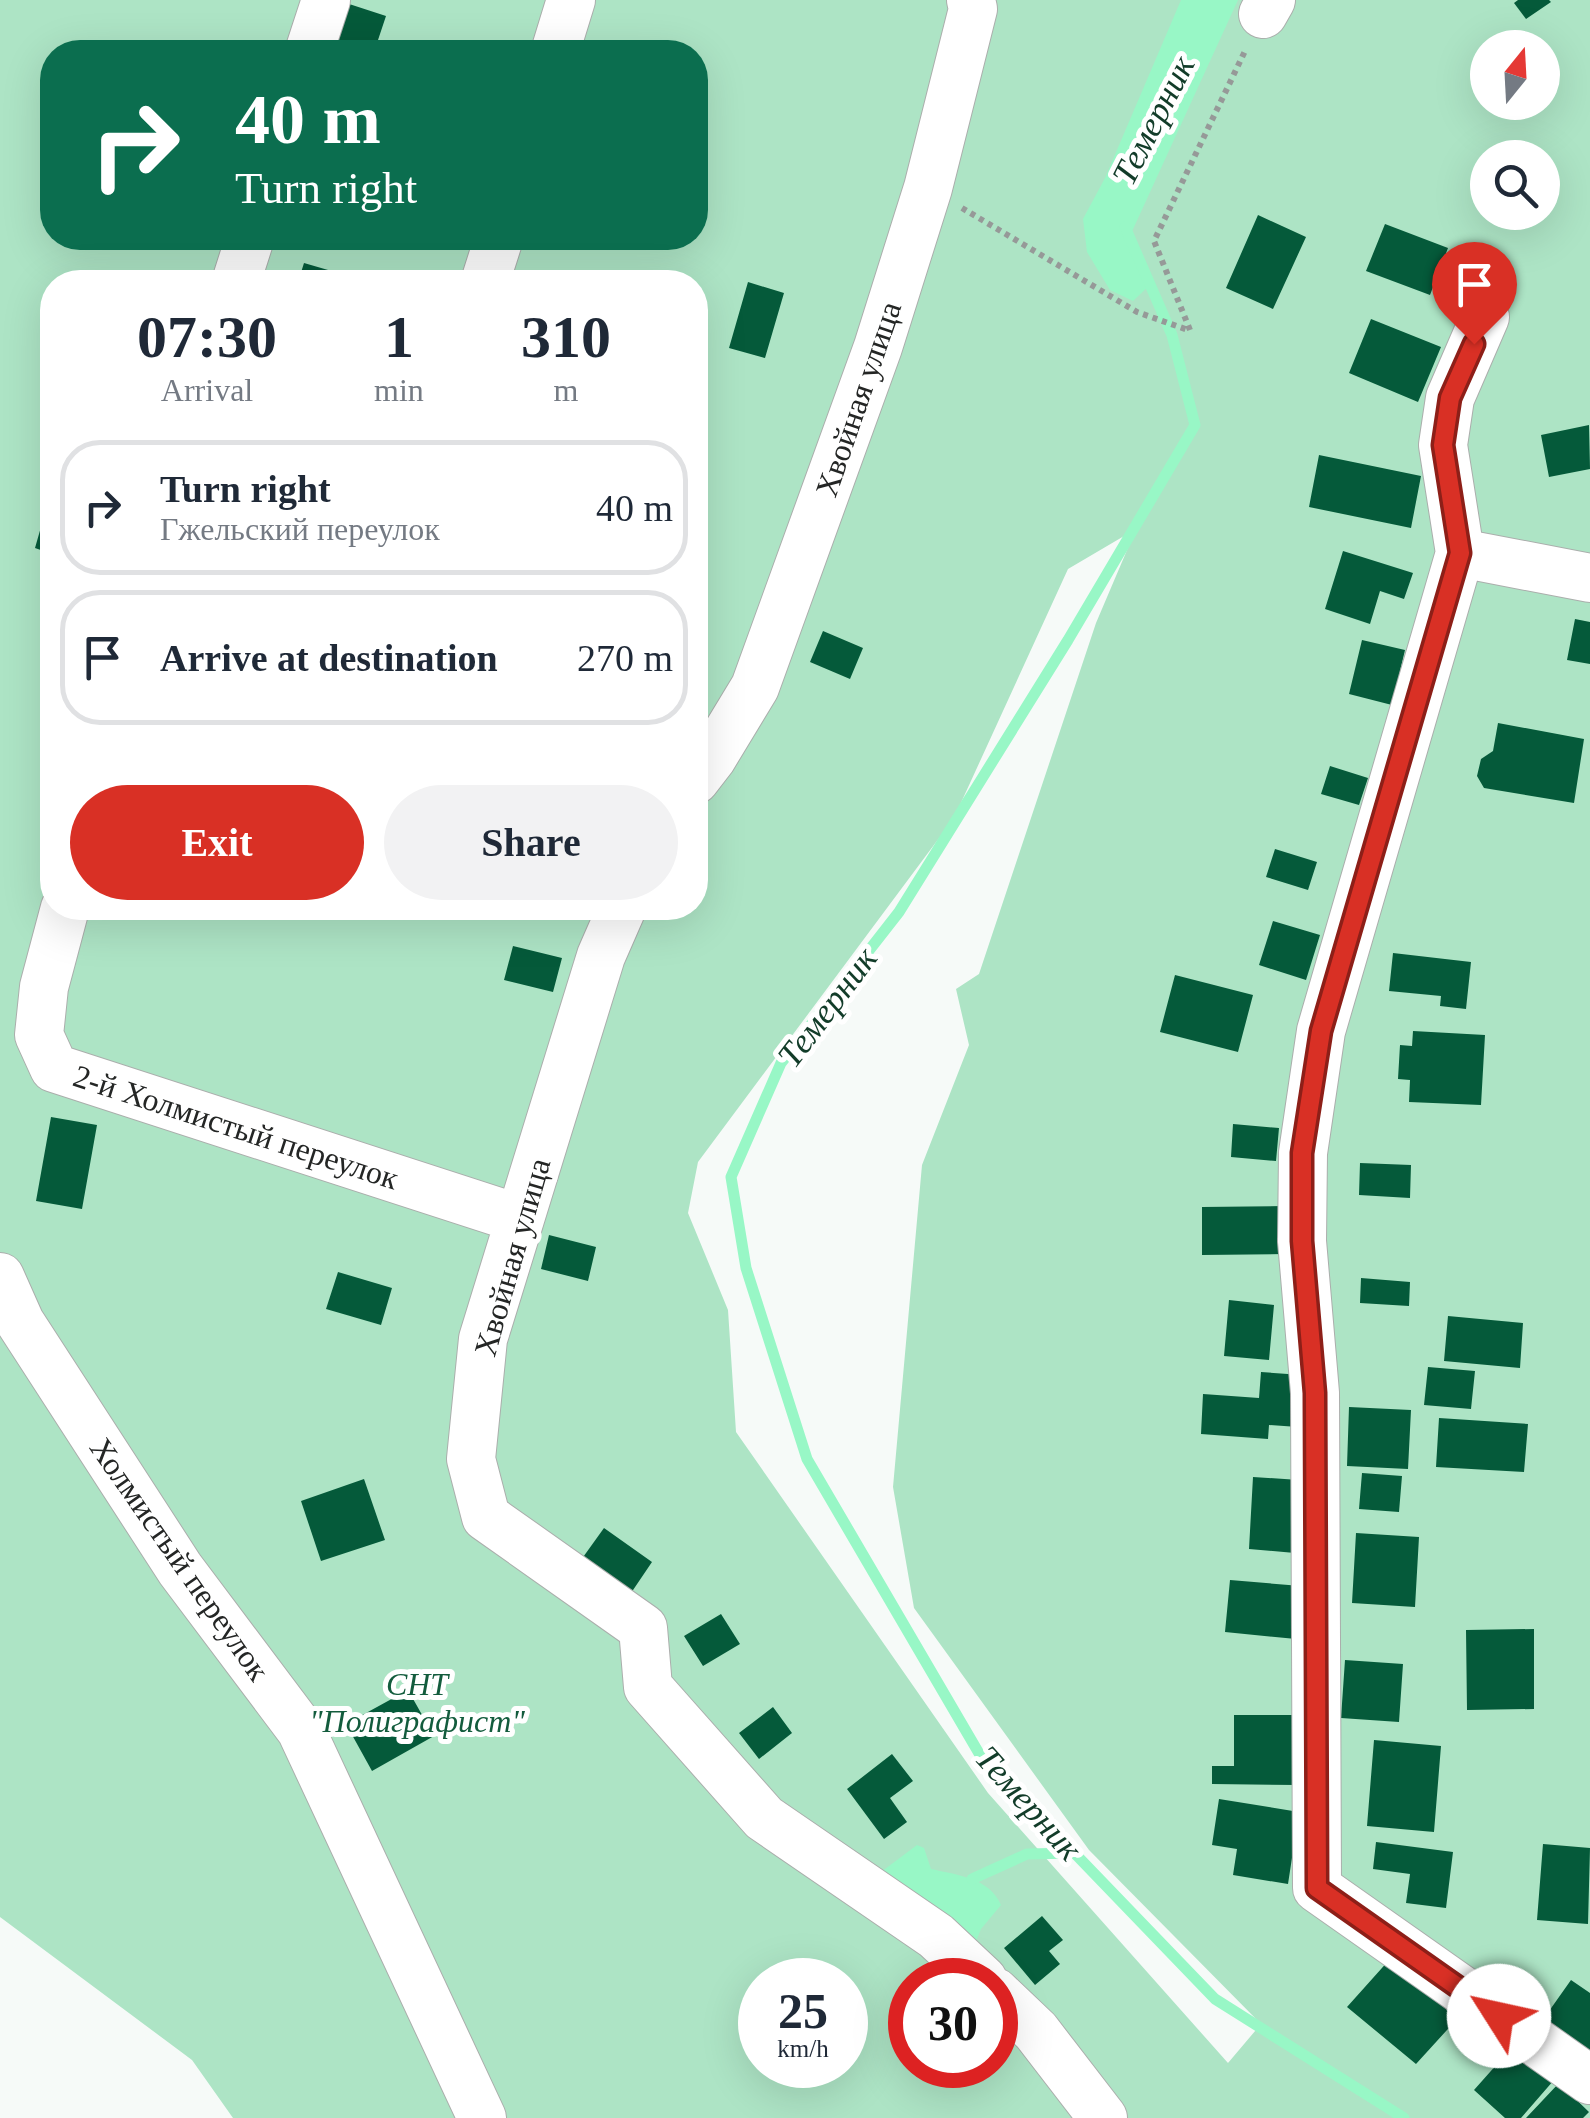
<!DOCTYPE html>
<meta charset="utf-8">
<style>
body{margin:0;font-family:Georgia,serif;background:#f2f2f3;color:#1f2937;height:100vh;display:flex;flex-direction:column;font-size:38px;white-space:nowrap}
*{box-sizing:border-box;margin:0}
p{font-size:32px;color:#747a83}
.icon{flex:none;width:55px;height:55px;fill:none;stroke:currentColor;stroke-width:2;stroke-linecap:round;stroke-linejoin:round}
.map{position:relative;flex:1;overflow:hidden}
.panel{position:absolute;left:40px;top:270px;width:668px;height:650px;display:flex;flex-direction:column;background:#fff;border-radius:40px;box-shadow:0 10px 40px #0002}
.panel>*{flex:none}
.guide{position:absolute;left:40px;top:40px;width:668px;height:210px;border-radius:40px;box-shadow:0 10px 40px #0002;background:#0b6e4f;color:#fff;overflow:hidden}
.needle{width:65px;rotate:18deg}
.fabs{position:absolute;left:1470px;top:30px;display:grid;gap:20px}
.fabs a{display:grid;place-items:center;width:90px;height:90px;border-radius:50%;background:#fff;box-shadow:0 10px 40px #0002;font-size:50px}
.speed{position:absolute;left:738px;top:1958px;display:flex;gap:20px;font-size:50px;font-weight:700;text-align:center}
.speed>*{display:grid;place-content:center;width:130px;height:130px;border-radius:50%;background:#fff;box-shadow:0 10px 40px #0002;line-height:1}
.speed small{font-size:25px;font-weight:400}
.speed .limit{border:15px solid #d22;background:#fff;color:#111}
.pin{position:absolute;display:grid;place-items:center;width:85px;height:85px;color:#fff;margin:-102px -42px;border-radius:50% 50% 50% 0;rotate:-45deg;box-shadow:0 0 10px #0007}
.pin .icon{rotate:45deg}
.me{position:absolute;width:110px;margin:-55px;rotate:305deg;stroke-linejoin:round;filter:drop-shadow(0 0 8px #0008)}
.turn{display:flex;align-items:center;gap:35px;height:210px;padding:0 30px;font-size:45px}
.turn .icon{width:130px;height:130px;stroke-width:2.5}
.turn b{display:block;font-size:70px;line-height:85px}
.eta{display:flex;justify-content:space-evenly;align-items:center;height:170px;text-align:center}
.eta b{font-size:60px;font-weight:600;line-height:70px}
.primary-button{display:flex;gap:20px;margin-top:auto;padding:20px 30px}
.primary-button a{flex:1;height:115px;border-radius:60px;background:#d93025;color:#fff;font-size:40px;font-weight:600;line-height:115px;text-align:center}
.primary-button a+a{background:#f2f2f3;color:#1f2937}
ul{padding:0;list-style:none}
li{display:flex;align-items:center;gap:30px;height:135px;margin:0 20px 15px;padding:0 10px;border:5px solid #e0e1e3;border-radius:40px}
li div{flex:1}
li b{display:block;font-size:38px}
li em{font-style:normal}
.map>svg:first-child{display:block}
.green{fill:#ade4c5;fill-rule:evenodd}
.water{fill:#98f7c6}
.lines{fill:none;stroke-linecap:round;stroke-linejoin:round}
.stream{stroke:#98f7c6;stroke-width:11}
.building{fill:#055a3a}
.minor-casing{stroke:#abaeac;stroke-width:50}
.path{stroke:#969998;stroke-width:6;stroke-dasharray:5 5;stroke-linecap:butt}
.minor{stroke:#fff;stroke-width:48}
.route-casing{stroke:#8d1f18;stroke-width:25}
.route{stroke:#d93025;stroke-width:18}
.labels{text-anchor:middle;stroke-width:10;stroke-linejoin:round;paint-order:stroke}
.street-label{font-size:32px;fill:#242625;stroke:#fff}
.park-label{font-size:32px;font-style:italic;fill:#135c3d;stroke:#fff}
.water-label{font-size:35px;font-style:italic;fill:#123c29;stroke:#fff}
</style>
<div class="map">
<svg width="1590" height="2118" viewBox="0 0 1590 2118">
<rect width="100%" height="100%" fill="#f6faf8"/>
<path class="green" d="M0 0H1590V2118H233L192 2060 0 1917ZM1488 48H1542V102H1488ZM52 52H695V238H52ZM1488 158H1542V212H1488ZM52 282H695V908H52ZM1136 529 1096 623 979 974 956 989 969 1045 922 1165 893 1487 914 1608 1089 1850 1261 2024 1228 2063 988 1793 736 1432 728 1310 688 1213 698 1162 954 818 1068 569ZM760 1980H845V2065H760ZM910 1980H995V2065H910Z"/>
<path class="water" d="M1181 0H1238L1129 238 1152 283 1133 301 1110 290 1087 252 1083 219 1105 178Z
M917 1845 924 1848 931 1869C957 1875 990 1878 1001 1905L981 1929 975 1944 877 1875Z"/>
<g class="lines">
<path class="stream" d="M1125 227 1172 335 1195 425 1068 640 899 912 781 1063 731 1177 746 1268 807 1459 980 1755 1215 1999 1404 2118
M972 1879 1027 1854 1075 1853"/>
</g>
<path class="building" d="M1518 0H1549L1551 2 1526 19 1514 3Z
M343 2 386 16 374 52H326Z
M1258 215 1306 237 1273 309 1226 288Z
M1385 224 1448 248 1430 295 1366 271Z
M304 263 359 279 358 282H298Z
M748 282 784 293 765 358 729 348Z
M1371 319 1441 347 1418 402 1349 373Z
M1589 425 1590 469 1549 477 1541 435Z
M1319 455 1421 476 1411 528 1309 507Z
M45 513 52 515V554L35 548Z
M1343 551 1413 573 1404 599 1380 591 1370 624 1325 609Z
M1575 619 1590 622V664L1567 660Z
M823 631 863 648 850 679 810 662Z
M1362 640 1405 650 1392 705 1349 694Z
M1498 723 1584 739 1574 803 1484 788 1477 776 1481 759 1493 751Z
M1330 766 1368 778 1359 805 1321 794Z
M1275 849 1317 862 1308 890 1266 877Z
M1273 921 1320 935 1306 980 1259 965Z
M513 946 562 958 553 992 504 980Z
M1393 953 1471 962 1466 1009 1440 1006 1441 996 1389 991Z
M1175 975 1253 995 1238 1052 1160 1032Z
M1413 1031 1485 1035 1481 1105 1409 1102 1410 1080 1398 1079 1400 1045 1412 1046Z
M51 1117 97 1125 82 1209 36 1201Z
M1233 1124 1279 1128 1276 1161 1231 1157Z
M1360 1163 1411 1165 1410 1198 1359 1195Z
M1283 1206 1284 1254 1202 1255V1207Z
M549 1235 596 1247 588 1281 541 1269Z
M338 1272 392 1288 381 1325 326 1309Z
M1361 1278 1410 1282 1409 1306 1360 1303Z
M1229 1300 1274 1305 1269 1360 1224 1356Z
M1448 1316 1523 1323 1520 1368 1444 1361Z
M1428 1367 1475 1371 1471 1409 1424 1405Z
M1261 1372 1302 1375 1298 1427 1269 1425 1268 1439 1201 1434 1203 1394 1259 1398Z
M1349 1407 1411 1410 1408 1469 1347 1466Z
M1439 1418 1528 1424 1524 1472 1436 1467Z
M1362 1473 1402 1476 1399 1512 1359 1509Z
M1253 1477 1299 1480 1295 1553 1249 1549Z
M364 1479 385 1540 321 1561 301 1501Z
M604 1528 652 1562 631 1593 581 1560Z
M1356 1533 1419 1537 1415 1607 1352 1603Z
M1230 1580 1301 1586 1296 1639 1225 1632Z
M721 1614 740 1644 703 1666 684 1636Z
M1534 1629V1709L1467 1710 1466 1630Z
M1345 1660 1403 1664 1399 1722 1341 1718Z
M408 1690 434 1736 372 1771 346 1724Z
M773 1707 792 1733 759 1759 739 1733Z
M1234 1715H1297V1785L1212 1784V1766H1234Z
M1374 1740 1441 1746 1434 1832 1367 1826Z
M892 1754 913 1781 890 1798 907 1822 884 1839 847 1789Z
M1219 1799 1299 1812 1288 1884 1233 1875 1237 1849 1212 1845Z
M1376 1842 1453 1852 1446 1908 1406 1903 1410 1874 1373 1869Z
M1543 1844 1590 1848 1588 1924 1537 1920Z
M1042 1916 1063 1940 1049 1951 1060 1964 1035 1985 1004 1948Z
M1390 1959 1457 2019 1416 2064 1347 2007Z
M1571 1980 1590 1993V2054L1542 2021Z
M1514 2045 1554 2080 1521 2118H1505L1474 2090Z
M1559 2083 1589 2112 1583 2118H1526Z"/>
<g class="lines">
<g class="minor-casing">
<path id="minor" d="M1263 14 1271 0
M309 52 326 0
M555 52 571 0
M236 282 250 238
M485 282 499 238
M1485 317 1450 398 1443 445 1460 553 1321 1031 1303 1153 1302 1241 1315 1393 1317 1888 1590 2080
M1460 553 1590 578
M695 780 712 758 755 687 878 347 928 188 973 9 971 0
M65 908 44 987 39 1035 54 1068 520 1219
M622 908 601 956 483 1339 471 1459 486 1517 643 1628 648 1687 764 1818 936 1936 983 1980
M0 1277 20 1322 180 1569 301 1730 482 2118
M995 1992 1036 2031 1103 2118"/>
</g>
<path class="path" d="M962 208 1137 312 1188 330
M1190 330 1154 241 1246 49"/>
<use href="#minor" class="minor"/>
</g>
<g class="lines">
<g class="route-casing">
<path id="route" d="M1474 344 1450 398 1443 445 1460 553 1321 1031 1302 1153V1241L1315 1393 1317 1888 1499 2016"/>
</g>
<use href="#route" class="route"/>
</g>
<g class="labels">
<g class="street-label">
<text transform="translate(858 399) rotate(-71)" y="11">Хвойная улица</text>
<text transform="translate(236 1127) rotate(18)" y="11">2-й Холмистый переулок</text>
<text transform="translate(512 1257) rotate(-74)" y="11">Хвойная улица</text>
<text transform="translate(180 1559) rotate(55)" y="11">Холмистый переулок</text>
</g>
<g class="park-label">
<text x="417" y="1695">СНТ<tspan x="417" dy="37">"Полиграфист"</tspan></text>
</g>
<g class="water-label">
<text transform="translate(1153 120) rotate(-63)" y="12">Темерник</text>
<text transform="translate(827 1007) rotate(-53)" y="12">Темерник</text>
<text transform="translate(1029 1803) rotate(48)" y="12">Темерник</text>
</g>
</g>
</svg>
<div class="fabs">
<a><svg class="needle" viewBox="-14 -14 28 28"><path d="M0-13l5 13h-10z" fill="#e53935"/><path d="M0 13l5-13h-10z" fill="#747a83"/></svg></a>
<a><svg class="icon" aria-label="search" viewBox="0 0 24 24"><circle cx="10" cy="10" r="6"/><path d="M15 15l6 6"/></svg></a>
</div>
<div class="speed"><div>25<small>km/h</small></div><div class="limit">30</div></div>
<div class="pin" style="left:1474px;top:344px;background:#d93025"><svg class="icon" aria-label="arrive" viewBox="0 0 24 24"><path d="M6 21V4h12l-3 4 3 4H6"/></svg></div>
<svg class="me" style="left:1499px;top:2016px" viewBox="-20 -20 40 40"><circle r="19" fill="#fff"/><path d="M0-13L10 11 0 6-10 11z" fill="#d93025"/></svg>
<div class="guide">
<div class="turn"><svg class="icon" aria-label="right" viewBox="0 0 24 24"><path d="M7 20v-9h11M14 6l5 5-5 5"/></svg><div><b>40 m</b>Turn right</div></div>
</div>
<section class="panel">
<div class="eta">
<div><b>07:30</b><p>Arrival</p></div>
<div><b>1</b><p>min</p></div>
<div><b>310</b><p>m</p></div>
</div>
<ul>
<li><svg class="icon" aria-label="right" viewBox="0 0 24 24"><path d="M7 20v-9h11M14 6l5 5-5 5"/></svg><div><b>Turn right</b><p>Гжельский переулок</p></div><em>40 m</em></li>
<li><svg class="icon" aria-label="arrive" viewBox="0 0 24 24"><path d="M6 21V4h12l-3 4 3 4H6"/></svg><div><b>Arrive at destination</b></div><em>270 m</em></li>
</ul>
<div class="primary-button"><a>Exit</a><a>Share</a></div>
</section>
</div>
